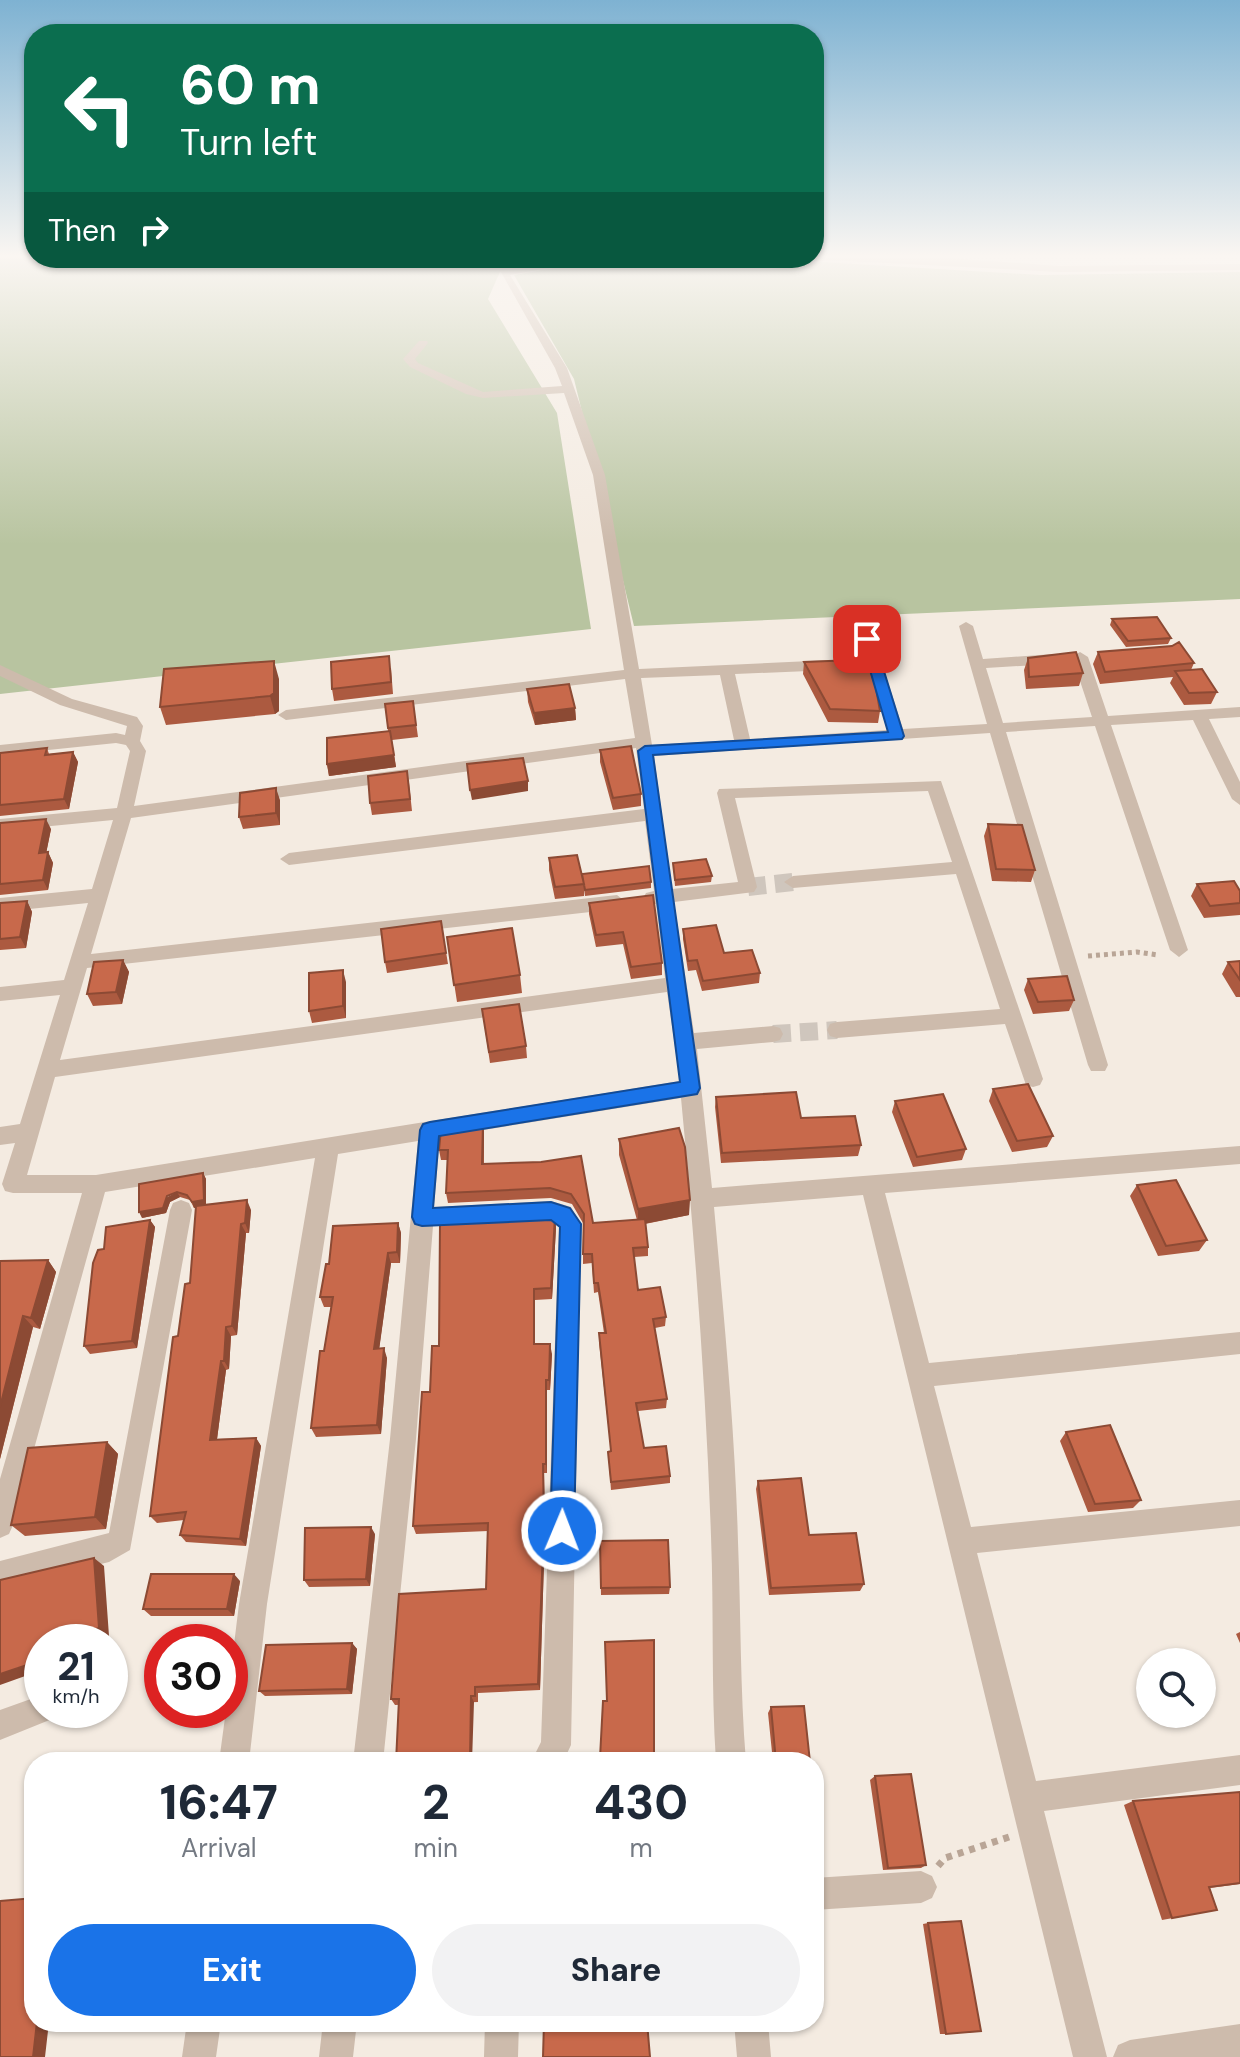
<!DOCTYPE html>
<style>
body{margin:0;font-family:"DM Sans",sans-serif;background:#f2f2f3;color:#1f2937;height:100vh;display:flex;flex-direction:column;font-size:30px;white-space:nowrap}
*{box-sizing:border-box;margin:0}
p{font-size:26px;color:#747a83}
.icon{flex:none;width:44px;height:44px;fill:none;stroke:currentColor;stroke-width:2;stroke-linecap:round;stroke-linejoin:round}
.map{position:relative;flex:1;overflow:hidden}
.drawer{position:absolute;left:24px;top:1752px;width:800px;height:280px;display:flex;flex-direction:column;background:#fff;border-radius:32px;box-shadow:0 2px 6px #0004}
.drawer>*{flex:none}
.guide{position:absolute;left:24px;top:24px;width:800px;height:244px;border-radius:32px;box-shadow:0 2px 6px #0004;background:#0b6e4f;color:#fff;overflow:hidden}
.controls{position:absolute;left:1136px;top:1648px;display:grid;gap:16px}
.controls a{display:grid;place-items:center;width:80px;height:80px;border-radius:50%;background:#fff;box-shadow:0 2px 6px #0004;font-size:40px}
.speed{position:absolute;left:24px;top:1624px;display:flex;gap:16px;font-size:40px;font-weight:700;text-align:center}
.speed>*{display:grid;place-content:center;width:104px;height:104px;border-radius:50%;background:#fff;box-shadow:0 2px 6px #0004;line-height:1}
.speed small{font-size:20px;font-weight:400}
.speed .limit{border:12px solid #d22;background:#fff;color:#111}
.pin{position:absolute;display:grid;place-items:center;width:68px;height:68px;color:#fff;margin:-34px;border-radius:16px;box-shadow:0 4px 12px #0006}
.me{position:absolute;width:88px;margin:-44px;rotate:1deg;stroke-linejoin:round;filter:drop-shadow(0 0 6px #0008)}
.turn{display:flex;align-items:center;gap:28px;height:168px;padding:0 24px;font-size:36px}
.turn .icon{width:104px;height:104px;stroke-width:2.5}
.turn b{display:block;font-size:56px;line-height:68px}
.then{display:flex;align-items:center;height:76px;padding:0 24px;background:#0003;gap:16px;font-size:30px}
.eta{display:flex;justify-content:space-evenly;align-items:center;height:136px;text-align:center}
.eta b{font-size:48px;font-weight:800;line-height:56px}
.button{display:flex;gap:16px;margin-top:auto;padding:16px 24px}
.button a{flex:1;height:92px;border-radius:48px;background:#1a73e8;color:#fff;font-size:32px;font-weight:800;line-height:92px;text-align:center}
.button a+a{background:#f2f2f3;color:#1f2937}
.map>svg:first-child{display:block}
.green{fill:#b8c4a0}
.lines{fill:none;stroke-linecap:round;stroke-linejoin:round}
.minor-tunnel{stroke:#cfc6bd;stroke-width:18;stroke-dasharray:18 9;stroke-linecap:butt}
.path-far1{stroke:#b9a596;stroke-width:5;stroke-dasharray:4 4;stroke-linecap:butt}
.path{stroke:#b9a596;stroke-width:7;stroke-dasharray:6 6;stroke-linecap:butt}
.minor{fill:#cdbbac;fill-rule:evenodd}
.wall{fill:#ac5a40}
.shaded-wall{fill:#8c4a34}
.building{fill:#c8694b;stroke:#8c4a34;stroke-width:2}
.route{fill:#1a73e8;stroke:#114b97;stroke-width:2}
</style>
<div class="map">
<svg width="1240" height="2057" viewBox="0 0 1240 2057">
<rect width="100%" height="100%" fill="#f4ebe1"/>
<path class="green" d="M0 257 506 258 488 299 557 413 591 629 0 694Z
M821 262 1041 275 1240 272V599L634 626 574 379 514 275 555 268 767 270Z"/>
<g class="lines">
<path class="minor-tunnel" d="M748 887 793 882
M773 1034 837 1030"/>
<path class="path-far1" d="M1088 956 1137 952 1158 955"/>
<path class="path" d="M938 1866 945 1858 1009 1837"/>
<path class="minor" d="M814 257 949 258 1059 266 1240 264V270L1059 272 810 259 770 267 577 263 510 275 567 368 605 475 639 669 832 660 840 665 832 670 735 674 750 739 887 730 860 639 867 635 874 639 903 729 987 724 959 626 966 622 973 626 983 659 1053 654 1061 659 1053 664 986 668 1003 723 1092 717 1072 657 1080 652 1088 657 1108 716 1240 707V717L1209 719 1240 782V805L1232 799 1193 720 1111 725 1188 950 1179 957 1170 950 1095 726 1006 732 1108 1065 1105 1071H1091L1088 1065 990 733 654 756 672 889 738 882 717 793 719 789 941 781 1043 1079 1040 1085 1033 1087 1026 1085 1005 1024 837 1038 830 1036 827 1030 830 1024 837 1022 1000 1009 956 874 793 888 784 882 793 876 952 862 928 791 735 798 757 887 754 892 674 902 694 1033 773 1026 780 1028 783 1034 780 1040 773 1042 697 1049 712 1188 1240 1146V1164L885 1193 929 1363 1240 1332V1354L934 1386 971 1527 1240 1500V1526L977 1553 1036 1781 1240 1755V1785L1044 1811 1107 2057H1073L863 1195 714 1207C724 1318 735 1430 738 1542 741 1616 740 1689 746 1762H716C711 1687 714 1612 711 1536 706 1390 695 1244 681 1098L440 1137 434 1207 551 1201 571 1207 581 1224 571 1745 563 1762H531L541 1742 559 1226 551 1221 433 1226 416 1439 383 1762H353L390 1439 418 1141 338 1154 267 1604 249 1762H219L226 1710H230V1677L239 1604 315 1158 105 1192 13 1525 9 1534 0 1538V1479L82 1193H13L5 1191 2 1184 15 1143 0 1145V1127L20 1124 60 995 0 1001V987L64 980 88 903 0 912V898L92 889 113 820 0 831V819L117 808 130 751 126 745 116 743 0 755V745L116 733 125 735 127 726 60 705 0 676V665L72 699 137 717 143 726 140 741 146 751 134 806 635 738 625 679 286 720 278 715 286 710 624 670 593 475 564 393 483 398 466 394 410 367 403 359 419 341H427L428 343 415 359 418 363 483 392 562 386 555 368 501 272 408 258H436L507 267 570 258 770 261ZM720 675 734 740 652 745 641 678ZM636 748 644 809 289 853 280 859 289 865 645 821 654 891 646 893 643 898 646 903 656 904 665 978 60 1060 87 968 617 909 626 902 617 895 91 954 131 818ZM667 992 680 1081 96 1175H27L55 1077Z
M181 1200 189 1203 192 1210 130 1550 109 1562 0 1589V1561L109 1533 170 1210 173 1203Z
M42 1695V1710H56L52 1719 0 1740V1710Z
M921 1871 932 1876 937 1887 932 1898 921 1903 814 1910V1878Z
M187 2022H221L216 2057H182Z
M323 2022H357L353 2057H319Z
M485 2022H519L518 2057H484Z
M734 2022H768L771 2057H737Z
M1240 2024V2057H1113L1118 2045 1130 2040Z"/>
</g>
<path class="wall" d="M1112 619 1171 638 1168 644 1126 647 1110 625Z
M1098 652 1194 663 1191 670 1217 692 1211 704 1184 705 1170 683 1173 677 1100 684 1093 664Z
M1028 658 1083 673 1079 686 1026 689 1024 670Z
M804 662 880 711 878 723 828 722 803 674Z
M391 668 393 694 334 701 332 689Z
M279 679V711L275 714 166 725 160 707Z
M527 689 575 708 576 720 535 725 528 702Z
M413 701 418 737 392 740 396 767 329 776 327 764 388 731 385 704Z
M47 748 49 754 73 752 78 762 69 809 0 816V753Z
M600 750 641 794V806L613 810 600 762Z
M409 783 412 811 372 815 370 803Z
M280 800V825L243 829 239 817Z
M0 823 51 829 46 853 48 852 53 863 48 890 0 895Z
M988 824 1035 870 1031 882 992 881 984 836Z
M549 858 582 876 651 882V888L585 896 584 889V896L555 899 549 870Z
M673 863 712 876 711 882 675 886Z
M1197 884 1240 891V915L1204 918 1191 896Z
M27 901 32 912 26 948 0 950V903Z
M589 903 662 963V975L631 979 623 944 596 947 589 914Z
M441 921 448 964 387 973 385 962Z
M683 929 760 973 759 983 702 991 696 970 688 971 683 939Z
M447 937 520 975 522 993 457 1002Z
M123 960 129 972 122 1004 93 1006 87 994Z
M1240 961V997H1236L1222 974 1228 962Z
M1028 979 1074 1000 1069 1011 1033 1014 1024 990Z
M346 982V1018L312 1023 309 1011Z
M482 1009 526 1046 527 1058 490 1063Z
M993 1089 1053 1136 1047 1147 1012 1152 989 1101Z
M716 1097 801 1118 861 1145 858 1156 721 1163 715 1107Z
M895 1101 966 1149 962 1160 913 1167 892 1112Z
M483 1123 484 1133V1164L541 1162 581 1156 593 1223 637 1220 619 1155V1139L689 1215 645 1224 648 1247V1256L634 1257 638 1290 666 1317 665 1326 655 1328 667 1399 666 1408 638 1411 644 1448 670 1476V1483L611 1490 608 1452H611L599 1342V1333H604L598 1292 594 1293 592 1263 583 1264V1223L572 1204 551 1198 448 1203 446 1193 448 1160H441L439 1150Z
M203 1173 206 1179V1204L251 1210 249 1233H246L237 1335 231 1336 229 1369 226 1370 217 1439 256 1438 261 1446 246 1546 186 1542 180 1535 184 1520 157 1523 150 1516 178 1336 190 1283 196 1208H194L190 1200 180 1197 170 1202 166 1213 142 1218Z
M1137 1185 1207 1240 1199 1251 1158 1256 1130 1196Z
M555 1216 556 1228 552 1299 535 1300V1344L552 1354 550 1390H547V1473H544L545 1529 540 1690 478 1693V1702L395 1705 391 1699 486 1589 488 1531 416 1534 413 1526 430 1392 439 1346Z
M150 1220 155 1227 137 1348 90 1354 84 1346 104 1249Z
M398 1223 401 1233 400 1263H391L379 1349 387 1358 381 1434 316 1437 311 1428 331 1307H324L320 1297 329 1264Z
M48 1260 56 1272 40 1329 33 1327 0 1459V1261Z
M1066 1432 1141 1500 1133 1508 1088 1512 1060 1441Z
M107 1442 118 1454 106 1529 25 1536 11 1525Z
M758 1481 809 1535 864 1584 860 1591 769 1595 756 1489Z
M375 1534 370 1586 309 1587 304 1580Z
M600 1541 670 1587 669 1594 601 1595Z
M240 1581 234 1616H151L143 1609Z
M1240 1632V1643L1236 1634Z
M654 1640V1762H600L607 1701Z
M352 1643 357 1649 352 1694 265 1696 259 1691Z
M771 1707 810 1762H773L768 1713Z
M875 1776 926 1865 921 1868 883 1870 870 1780Z
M1240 1792V1884L1210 1888 1217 1910 1162 1920 1124 1805 1133 1801Z
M928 1923 946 2034H940L923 1924Z"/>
<path class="shaded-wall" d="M274 661 279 679V711L275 714 270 696Z
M575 708 576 720 535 725 534 713Z
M390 731 396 767 329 776 327 764Z
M73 752 78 762 69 809 64 799Z
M528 781V791L472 800 470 790Z
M276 788 280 800V825L276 813Z
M46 819 51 829 44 864 39 853Z
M48 852 53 863 48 890 43 880Z
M27 901 32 912 26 948 20 937Z
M123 960 129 972 122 1004 116 992Z
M343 970 346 982V1018L343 1006Z
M483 1123 484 1133 483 1174 482 1164Z
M203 1173 206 1179V1205L194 1208 192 1202Z
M177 1192 180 1197 170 1202 166 1213 142 1218 139 1212Z
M247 1200 251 1210 249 1233 245 1223Z
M690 1200 689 1215 638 1225V1209Z
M555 1216 556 1228 552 1299 551 1288Z
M150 1220 155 1227 137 1348 132 1341Z
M398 1223 401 1233 400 1263 397 1252Z
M241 1224 246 1233 237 1335 232 1326Z
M388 1253 391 1263 378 1358 374 1349Z
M48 1260 56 1272 40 1329 31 1318Z
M534 1289 535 1300V1355L534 1344Z
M23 1316 33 1327 0 1459V1407Z
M226 1327 231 1336 229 1369 224 1361Z
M550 1344 552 1354 550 1390 549 1380Z
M384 1348 387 1358 381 1434 377 1425Z
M221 1361 226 1370 216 1447 210 1440Z
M546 1380 547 1390V1473L546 1464Z
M256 1438 261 1446 246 1546 240 1539Z
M107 1442 118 1454 106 1529 95 1517Z
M543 1464 545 1529 540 1690 538 1684Z
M371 1527 375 1534 370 1586 366 1579Z
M94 1558 104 1566 109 1636 89 1642H58Z
M234 1574 240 1581 234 1616 227 1609Z
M352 1643 357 1649 352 1694 347 1689Z
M42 1660V1670L0 1685V1674Z
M471 1696 474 1702 472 1762H470Z
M37 2022H49L45 2057H33Z"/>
<path class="building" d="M1157 617 1171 638 1128 641 1112 619Z
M1179 642 1194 663 1105 672 1098 652 1172 646Z
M1076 652 1083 673 1029 677 1028 658Z
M865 654 876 688 880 711 830 709 804 662 855 660Z
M389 656 391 682 332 689 331 662Z
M274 661V693L270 696 160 707 164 669Z
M1202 669 1217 692 1189 693 1175 671Z
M569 684 575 708 534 713 527 689Z
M413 701 416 725 388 728 385 704Z
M390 731 394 755 327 764V738Z
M631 746 641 794 613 798 600 750Z
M47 748 45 755 73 752 64 799 0 805V753Z
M523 758 528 781 470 790 467 764Z
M407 771 410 799 370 803 368 776Z
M276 788V813L239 817 240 793Z
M46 819 39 853 48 852 43 880 0 884V823Z
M988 824 1022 825 1035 870 996 869Z
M577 855 584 884 555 887 549 858Z
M706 859 712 876 675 880 673 863Z
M649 866 651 882 585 890 582 874Z
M1234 881 1240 891V903L1210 906 1197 884Z
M653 895 662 963 631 967 623 932 596 935 589 903Z
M27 901 20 937 0 939V903Z
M441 921 446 953 385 962 381 929Z
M716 925 724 953 752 950 760 973 703 981 697 960 688 961 683 929Z
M512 928 520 975 454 985 447 937Z
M123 960 116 992 87 994 94 962Z
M1240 961V980L1228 962Z
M343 970V1006L309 1011V973Z
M1067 976 1074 1000 1038 1002 1028 979Z
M519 1004 526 1046 489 1052 482 1009Z
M1028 1084 1053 1136 1017 1141 993 1089Z
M796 1092 801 1118 855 1116 861 1145 722 1153 716 1097Z
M943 1094 966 1149 917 1157 895 1101Z
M483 1123 482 1164 541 1162 581 1156 593 1223 645 1219 648 1247 633 1248 638 1290 660 1287 666 1317 653 1319 667 1399 636 1403 644 1448 666 1446 670 1476 611 1482 608 1452 611 1451 599 1333H606L598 1283H594L592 1254H583L584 1214 571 1194 550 1188 446 1193 448 1150H439L441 1129Z
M679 1128 685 1147 690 1200 638 1209 619 1139Z
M203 1173 204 1200 192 1202 187 1195 177 1192 167 1196 163 1208 139 1212V1184Z
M1176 1180 1207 1240 1166 1246 1137 1185Z
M247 1200 245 1223 241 1224 232 1326 226 1327 224 1361H221L210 1440 256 1438 240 1539 180 1535 186 1512 150 1516 173 1337 178 1336 185 1284 190 1283 196 1206Z
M549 1213 555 1216 551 1288 534 1289V1344H550L549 1380H546V1464H543L544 1521 538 1684 475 1687V1696H471L470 1762H396L399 1699H391L399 1594 486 1589 488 1523 413 1526 422 1392H430L432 1346H439L440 1224H445V1217Z
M150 1220 132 1341 84 1346 93 1263 98 1250 104 1249 106 1227Z
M398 1223 397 1252 388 1253 374 1349 384 1348 377 1425 311 1428 320 1351H324L333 1297H320L326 1264H329L333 1226Z
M48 1260 31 1318 23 1316 0 1407V1261Z
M1110 1425 1141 1500 1095 1504 1066 1432Z
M107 1442 95 1517 11 1525 28 1448Z
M801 1478 809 1535 856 1533 864 1584 771 1588 758 1481Z
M371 1527 366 1579 304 1580 305 1528Z
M668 1540 670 1587 601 1588 600 1541Z
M94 1558 99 1628 58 1642H42V1660L0 1674V1580Z
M151 1574H234L227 1609H143Z
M654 1640V1761L600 1758 603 1701H607L605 1642Z
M352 1643 347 1689 259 1691 266 1645Z
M804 1706 810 1762H776L771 1707Z
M911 1774 926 1865 888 1868 875 1776Z
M1240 1792V1883L1209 1887 1217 1910 1172 1918 1133 1801Z
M34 1898V2022H37L33 2057H0V1901Z
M961 1921 981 2031 946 2034 928 1923Z
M544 2022H647L650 2057H543Z"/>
<linearGradient id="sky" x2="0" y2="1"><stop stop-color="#7eb2d2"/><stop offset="0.47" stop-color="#faf6f2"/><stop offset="1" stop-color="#faf6f2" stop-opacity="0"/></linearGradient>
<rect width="1240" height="545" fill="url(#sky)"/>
<path class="route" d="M867 635 874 639 904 736 902 739 653 755 700 1088 697 1094 439 1136 433 1208 551 1202 570 1208 581 1224 574 1531 571 1539 562 1543 554 1539 550 1531 560 1227 551 1220 422 1226 415 1224 412 1217 420 1130 423 1124 430 1122 680 1082 638 751 645 746 888 732 861 639Z"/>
</svg>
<div class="controls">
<a><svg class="icon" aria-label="search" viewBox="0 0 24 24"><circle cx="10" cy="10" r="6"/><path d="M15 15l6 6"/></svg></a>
</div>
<div class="speed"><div>21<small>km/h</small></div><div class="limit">30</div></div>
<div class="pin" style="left:867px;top:639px;background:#d93025"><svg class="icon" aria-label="arrive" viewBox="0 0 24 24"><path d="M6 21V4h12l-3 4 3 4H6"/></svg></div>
<svg class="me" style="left:562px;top:1531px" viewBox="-20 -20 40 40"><circle r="17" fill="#1a73e8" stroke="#fff" stroke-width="3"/><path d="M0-11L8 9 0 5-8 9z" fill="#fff"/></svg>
<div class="guide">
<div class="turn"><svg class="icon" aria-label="left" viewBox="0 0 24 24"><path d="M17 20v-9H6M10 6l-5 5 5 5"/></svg><div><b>60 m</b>Turn left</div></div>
<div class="then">Then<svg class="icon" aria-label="right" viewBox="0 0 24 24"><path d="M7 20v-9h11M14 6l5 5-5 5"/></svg></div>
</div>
<section class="drawer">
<div class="eta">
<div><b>16:47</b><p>Arrival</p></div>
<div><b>2</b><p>min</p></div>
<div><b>430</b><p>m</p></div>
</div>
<div class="button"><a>Exit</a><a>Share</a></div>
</section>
</div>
